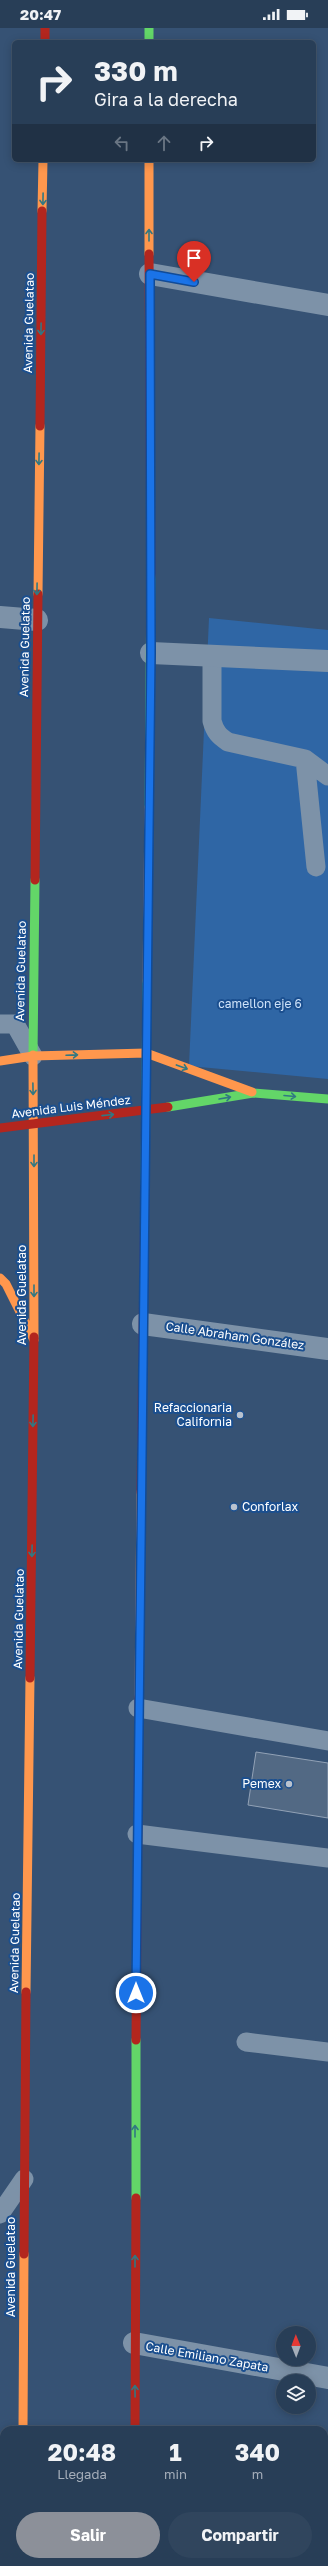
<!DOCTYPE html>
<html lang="es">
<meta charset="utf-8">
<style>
body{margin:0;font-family:"Golos Text",sans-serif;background:#30455d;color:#f1f3f6;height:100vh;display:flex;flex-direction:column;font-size:15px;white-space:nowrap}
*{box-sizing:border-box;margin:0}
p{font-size:13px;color:#a5aeba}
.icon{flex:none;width:22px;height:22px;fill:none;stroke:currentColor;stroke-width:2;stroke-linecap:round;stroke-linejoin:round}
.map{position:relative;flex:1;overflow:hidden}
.sheet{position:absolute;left:0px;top:2398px;width:328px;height:140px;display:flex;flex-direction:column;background:#283e57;border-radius:12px 12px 0 0;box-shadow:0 2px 10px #0003,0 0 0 1px #44576d}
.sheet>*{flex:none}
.top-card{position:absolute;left:12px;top:12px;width:304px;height:122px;border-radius:6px;box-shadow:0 2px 10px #0003,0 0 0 1px #44576d;background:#283e57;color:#f1f3f6;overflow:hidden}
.needle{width:26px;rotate:359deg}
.controls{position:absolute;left:276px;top:2298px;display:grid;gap:8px}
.controls a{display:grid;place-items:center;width:40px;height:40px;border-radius:50%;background:#283e57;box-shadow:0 2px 10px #0003,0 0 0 1px #44576d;font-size:20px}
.pin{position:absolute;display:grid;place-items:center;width:34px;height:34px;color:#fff;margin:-41px -17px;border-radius:50% 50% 50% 0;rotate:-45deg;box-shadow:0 0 4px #0007}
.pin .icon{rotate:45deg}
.me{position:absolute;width:44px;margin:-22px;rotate:0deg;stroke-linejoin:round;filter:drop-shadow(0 0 3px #0008)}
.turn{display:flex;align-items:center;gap:14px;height:84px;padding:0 16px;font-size:18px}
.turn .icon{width:52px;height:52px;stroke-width:2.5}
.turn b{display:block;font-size:28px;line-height:34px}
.lanes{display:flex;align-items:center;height:38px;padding:0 16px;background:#0003;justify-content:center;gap:20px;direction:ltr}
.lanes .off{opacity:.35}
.eta{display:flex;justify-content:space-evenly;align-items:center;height:68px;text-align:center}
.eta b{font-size:24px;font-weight:700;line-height:28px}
.button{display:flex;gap:8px;margin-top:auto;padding:8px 16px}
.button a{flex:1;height:46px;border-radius:24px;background:#8c9099;color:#fff;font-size:16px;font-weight:700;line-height:46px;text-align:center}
.button a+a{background:#30455d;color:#f1f3f6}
.status{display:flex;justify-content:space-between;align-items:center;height:28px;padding:0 20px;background:#283e57;direction:ltr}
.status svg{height:11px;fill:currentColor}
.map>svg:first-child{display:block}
.green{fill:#2f66a5}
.building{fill:#526984;stroke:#92a2b6}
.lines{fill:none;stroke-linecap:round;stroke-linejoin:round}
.lane{stroke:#7d92a8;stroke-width:19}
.street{stroke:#7d92a8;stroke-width:22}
.fast{stroke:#63d668;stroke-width:9}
.slow{stroke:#ff974d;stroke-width:9}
.jam{stroke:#b3261e;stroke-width:9}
.oneway{stroke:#317883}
.route-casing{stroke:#114b97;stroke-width:10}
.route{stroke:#1a73e8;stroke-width:7}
.poi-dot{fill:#b9c2ce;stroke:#1b4f8f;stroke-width:1.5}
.labels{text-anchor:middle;stroke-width:4;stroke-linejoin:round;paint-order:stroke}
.street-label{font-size:12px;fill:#fff;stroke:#1b4f8f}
.park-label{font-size:12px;fill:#cfe3fa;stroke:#1b4f8f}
.poi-label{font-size:12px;fill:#fff;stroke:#1b4f8f;text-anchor:end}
</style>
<div class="status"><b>20:47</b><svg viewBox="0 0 49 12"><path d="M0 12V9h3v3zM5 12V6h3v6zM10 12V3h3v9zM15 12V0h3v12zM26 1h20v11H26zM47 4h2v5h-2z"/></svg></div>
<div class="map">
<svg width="328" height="2538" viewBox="0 0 328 2538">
<rect width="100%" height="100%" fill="#365274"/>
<path class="green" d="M209 590 328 602V1051L189 1038Z"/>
<path class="building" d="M256 1724 328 1735V1790L248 1777Z"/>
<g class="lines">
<path class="lane" d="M212 628V693C215 704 219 708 228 714L305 731 316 839
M305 731 328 748
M0 996H15L33 1028
M138 1680 328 1713
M137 1806 328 1830
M246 2014 328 2024
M0 2186 24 2151
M0 2513 4 2518"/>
<path class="street" d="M150 246 328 277
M0 589 37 592
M151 625 328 633
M143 1296 328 1321
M134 2315 328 2350"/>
<path class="fast" d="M149 0V14
M149 779 151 548
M33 1027 35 852
M168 1079 253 1065 328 1071
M145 1159 147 953
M136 2170V2012
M137 2534V2538"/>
<path class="slow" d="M149 132V226
M42 183 43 132
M38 566 40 398
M147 953 149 779
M33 1027 34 1309
M0 1033 33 1028 146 1025 252 1064
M0 1250 6 1256 34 1312
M139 1669 141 1464
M26 1964 30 1650
M23 2402 24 2226
M23 2534V2538"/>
<path class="jam" d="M45 0V14
M149 226 151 548
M40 398 42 183
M35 852 38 566
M0 1100 168 1079
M141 1464 145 1159
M30 1650 34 1309
M136 2012 139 1669
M24 2226 26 1964
M135 2402 136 2170"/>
</g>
<defs><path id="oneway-shaft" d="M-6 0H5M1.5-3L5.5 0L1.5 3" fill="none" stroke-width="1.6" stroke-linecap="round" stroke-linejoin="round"/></defs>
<g class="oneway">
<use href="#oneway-shaft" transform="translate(43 171) rotate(91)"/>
<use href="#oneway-shaft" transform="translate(149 207) rotate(-90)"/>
<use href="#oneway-shaft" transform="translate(41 301) rotate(91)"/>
<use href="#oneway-shaft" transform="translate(39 431) rotate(91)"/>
<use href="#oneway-shaft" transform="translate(37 561) rotate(91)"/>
<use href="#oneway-shaft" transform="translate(72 1027) rotate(-2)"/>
<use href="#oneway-shaft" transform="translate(182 1039) rotate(20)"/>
<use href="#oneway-shaft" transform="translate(33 1061) rotate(89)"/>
<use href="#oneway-shaft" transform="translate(290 1068) rotate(5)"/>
<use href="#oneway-shaft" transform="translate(225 1070) rotate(-10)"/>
<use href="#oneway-shaft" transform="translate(108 1087) rotate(-6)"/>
<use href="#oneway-shaft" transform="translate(34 1133) rotate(90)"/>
<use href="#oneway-shaft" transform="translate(34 1263) rotate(90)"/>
<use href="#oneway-shaft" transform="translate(33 1393) rotate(91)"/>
<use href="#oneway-shaft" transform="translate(32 1523) rotate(91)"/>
<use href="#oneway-shaft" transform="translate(135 2103) rotate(-90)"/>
<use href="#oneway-shaft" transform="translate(135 2233) rotate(-90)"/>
<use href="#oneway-shaft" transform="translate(135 2363) rotate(-91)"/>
</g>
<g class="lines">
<g class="route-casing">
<path id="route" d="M136 1965 151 625 150 246 194 254"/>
</g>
<use href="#route" class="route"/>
</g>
<g class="poi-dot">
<circle cx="240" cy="1387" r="4"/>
<circle cx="234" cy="1479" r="4"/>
<circle cx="289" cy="1756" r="4"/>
</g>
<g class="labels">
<g class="street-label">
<text transform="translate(29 295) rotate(-89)" y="4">Avenida Guelatao</text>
<text transform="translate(25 619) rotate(-89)" y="4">Avenida Guelatao</text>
<text transform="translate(21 943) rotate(-89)" y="4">Avenida Guelatao</text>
<text transform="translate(71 1079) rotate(-7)" y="4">Avenida Luis Méndez</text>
<text transform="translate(22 1267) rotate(-90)" y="4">Avenida Guelatao</text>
<text transform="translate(235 1308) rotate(8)" y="4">Calle Abraham González</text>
<text transform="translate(19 1591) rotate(-89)" y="4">Avenida Guelatao</text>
<text transform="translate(15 1915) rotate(-89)" y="4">Avenida Guelatao</text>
<text transform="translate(11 2239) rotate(-90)" y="4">Avenida Guelatao</text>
<text transform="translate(207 2329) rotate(10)" y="4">Calle Emiliano Zapata</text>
</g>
<g class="park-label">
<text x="260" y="980">camellon eje 6</text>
</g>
<g class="poi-label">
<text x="232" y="1384">Refaccionaria<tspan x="232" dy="14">California</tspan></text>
<text x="242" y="1483" text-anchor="start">Conforlax</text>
<text x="281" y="1760">Pemex</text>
</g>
</g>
</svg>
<div class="controls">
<a><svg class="needle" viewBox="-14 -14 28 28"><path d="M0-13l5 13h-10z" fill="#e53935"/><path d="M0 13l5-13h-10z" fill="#a5aeba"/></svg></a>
<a><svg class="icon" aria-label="layers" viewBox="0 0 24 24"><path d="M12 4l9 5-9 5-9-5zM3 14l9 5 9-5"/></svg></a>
</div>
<div class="pin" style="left:194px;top:254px;background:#d93025"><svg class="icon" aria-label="arrive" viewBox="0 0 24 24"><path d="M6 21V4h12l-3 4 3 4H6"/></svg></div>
<svg class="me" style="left:136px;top:1965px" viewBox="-20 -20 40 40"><circle r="17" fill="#1a73e8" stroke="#fff" stroke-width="3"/><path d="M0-11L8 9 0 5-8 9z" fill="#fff"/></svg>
<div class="top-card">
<div class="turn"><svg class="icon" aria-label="right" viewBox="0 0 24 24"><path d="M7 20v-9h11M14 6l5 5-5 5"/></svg><div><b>330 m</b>Gira a la derecha</div></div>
<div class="lanes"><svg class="icon off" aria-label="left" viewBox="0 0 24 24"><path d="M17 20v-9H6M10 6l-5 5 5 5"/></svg><svg class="icon off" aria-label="ahead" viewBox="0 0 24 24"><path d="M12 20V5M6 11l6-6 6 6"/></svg><svg class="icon" aria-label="right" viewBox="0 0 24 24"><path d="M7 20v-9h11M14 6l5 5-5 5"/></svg></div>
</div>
<section class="sheet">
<div class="eta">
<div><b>20:48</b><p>Llegada</p></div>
<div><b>1</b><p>min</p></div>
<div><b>340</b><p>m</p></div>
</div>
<div class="button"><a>Salir</a><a>Compartir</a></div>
</section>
</div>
